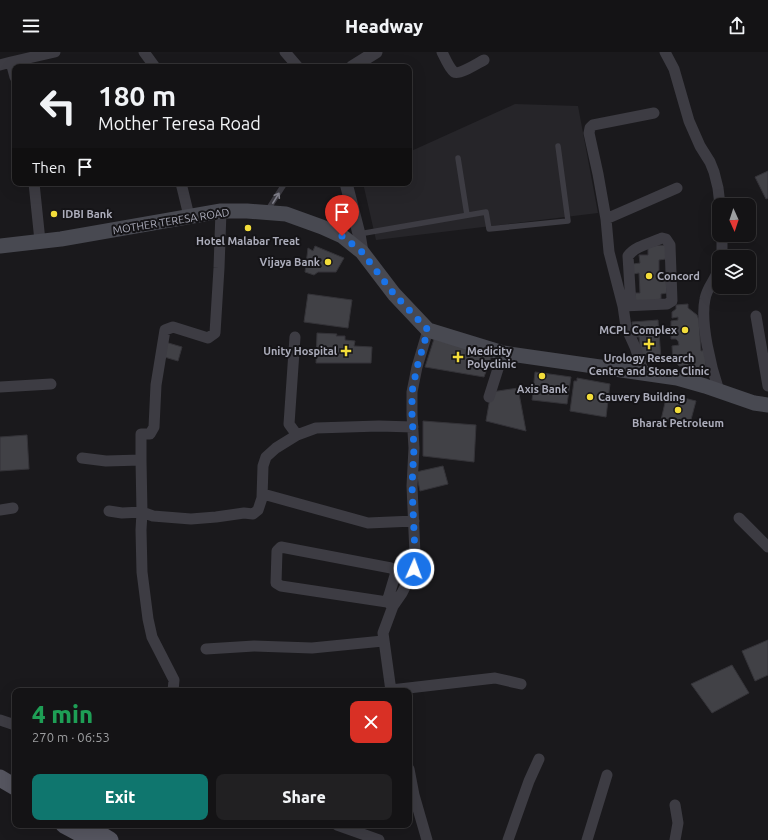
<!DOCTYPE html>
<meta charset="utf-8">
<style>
body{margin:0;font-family:Ubuntu,sans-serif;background:#212022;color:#f1f3f6;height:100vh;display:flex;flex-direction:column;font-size:15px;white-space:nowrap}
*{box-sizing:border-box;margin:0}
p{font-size:13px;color:#9d9ea0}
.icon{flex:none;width:22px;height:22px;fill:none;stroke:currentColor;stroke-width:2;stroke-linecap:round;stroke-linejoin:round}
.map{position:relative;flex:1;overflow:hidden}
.drawer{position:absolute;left:12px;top:636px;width:400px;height:140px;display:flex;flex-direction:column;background:#141315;border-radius:8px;box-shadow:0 4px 16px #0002,0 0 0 1px #333234}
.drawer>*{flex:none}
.guide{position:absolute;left:12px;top:12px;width:400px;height:122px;border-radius:8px;box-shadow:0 4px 16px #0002,0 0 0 1px #333234;background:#141315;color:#f1f3f6;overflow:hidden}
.needle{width:26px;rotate:177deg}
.buttons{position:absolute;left:712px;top:146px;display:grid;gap:8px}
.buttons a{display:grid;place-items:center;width:44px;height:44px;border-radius:8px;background:#141315;box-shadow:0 4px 16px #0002,0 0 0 1px #333234;font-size:20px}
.pin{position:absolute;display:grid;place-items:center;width:34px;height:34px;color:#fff;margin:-41px -17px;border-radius:50% 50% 50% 0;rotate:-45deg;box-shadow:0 0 4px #0007}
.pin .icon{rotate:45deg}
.me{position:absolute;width:44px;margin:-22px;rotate:2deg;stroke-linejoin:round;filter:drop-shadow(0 0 3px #0008)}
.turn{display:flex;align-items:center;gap:14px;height:84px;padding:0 20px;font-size:18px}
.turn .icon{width:52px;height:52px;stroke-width:2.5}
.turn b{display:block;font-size:28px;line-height:34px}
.then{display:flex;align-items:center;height:38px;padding:0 20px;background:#0003;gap:8px;font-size:15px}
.round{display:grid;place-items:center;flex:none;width:42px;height:42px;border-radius:8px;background:#212022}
.head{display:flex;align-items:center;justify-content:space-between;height:68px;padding:0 20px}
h1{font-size:24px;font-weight:800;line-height:30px;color:#1e9e55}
.primary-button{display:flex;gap:8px;margin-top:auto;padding:8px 20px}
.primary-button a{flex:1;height:46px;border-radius:8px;background:#0f766e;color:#fff;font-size:16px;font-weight:800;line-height:46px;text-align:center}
.primary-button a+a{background:#212022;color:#f1f3f6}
header{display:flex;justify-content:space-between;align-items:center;height:52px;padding:0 20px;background:#141315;font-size:18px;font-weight:800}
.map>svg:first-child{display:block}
.built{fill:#262529}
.building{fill:#414146;stroke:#343338}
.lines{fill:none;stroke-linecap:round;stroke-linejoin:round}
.service{stroke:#3d3c43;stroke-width:5.5}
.minor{stroke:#3d3c43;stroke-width:11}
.tertiary{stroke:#3d3c43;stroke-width:13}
.secondary{stroke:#484951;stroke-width:15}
.primary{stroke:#565660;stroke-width:17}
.oneway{stroke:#80808b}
.route{stroke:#1a73e8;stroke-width:7;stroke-dasharray:0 12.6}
.poi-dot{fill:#f3dd3a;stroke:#151417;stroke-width:1.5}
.labels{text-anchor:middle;stroke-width:4;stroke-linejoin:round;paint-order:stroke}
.poi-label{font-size:11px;font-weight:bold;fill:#acadbb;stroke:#151417;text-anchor:start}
.street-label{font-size:11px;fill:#acadbb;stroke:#151417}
</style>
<header><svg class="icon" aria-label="menu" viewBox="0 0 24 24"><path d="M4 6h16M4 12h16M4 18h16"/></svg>Headway<svg class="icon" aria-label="share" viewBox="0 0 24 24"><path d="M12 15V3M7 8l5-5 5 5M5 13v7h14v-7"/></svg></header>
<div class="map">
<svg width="768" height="788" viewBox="0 0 768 788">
<rect width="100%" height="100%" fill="#1a191c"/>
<path class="built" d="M515 52 578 54 598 161 376 188 363 131H409V100Z"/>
<path class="building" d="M768 119V146L766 147 755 125Z
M666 193V207L659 208V227L666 226 667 241 661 242V247L636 252 635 241H640L639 221 633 222V212L640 211 639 203H648V194Z
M315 194 344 206 336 220H318L314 223 305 220 308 196 313 199Z
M308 242 352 248 348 276 304 270Z
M688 252V256L697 263 699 268 701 299 706 298V316H701V318H689L685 314H679L677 311H673L672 294 679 293 678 289 676 287H671V269L678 268V265L672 266V260L676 257V253Z
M658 268 661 306 641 308 639 285H633L632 270Z
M317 281 337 282 336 284H345V288L355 289 354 294 372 295 371 311H316Z
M434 287 492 303 484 325 425 315Z
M165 290 182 295 178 309 161 304Z
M535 320 571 325 567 352 532 348Z
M577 326 610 332 606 365 570 359 574 329H577Z
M518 336 526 379 486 369 491 340Z
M667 342 696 349 689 375 661 368Z
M423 369 476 373 474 410 423 404Z
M27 383 29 417 0 419V385Z
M443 414 448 432 420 439 416 420Z
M768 588V623L755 629 742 599Z
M732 613 749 641 712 661 691 632Z"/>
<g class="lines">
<path class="service" d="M458 106 467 163
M267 159 285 131
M359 182 486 160 489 177 568 169 558 94"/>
<path class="minor" d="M144 0 155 15
M285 0 298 15
M442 0C445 6 449 16 454 20 460 23 478 11 484 8
M665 0 674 17 689 69 700 94 710 110 714 120 718 136 720 153
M0 13 11 10
M15 25 11 10 55 0
M34 131 40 189
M181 131 189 164
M606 167 677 136
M722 183V205
M623 254 667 252 672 249 670 193 666 187 662 186C651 191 635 194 628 204L631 253
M756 264 768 334
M295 285 289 372 297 383
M644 321 635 295 626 275 623 254 609 200 606 167 598 122 589 81 590 76 593 73 654 61
M0 335 51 332
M719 339C711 315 700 271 705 247 707 235 716 227 719 216
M489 345 503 301
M82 406 106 409 141 408 142 460 141 478 142 520 148 567 152 585 174 628 173 639
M141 408V382H150L154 375 156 333 165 278 173 275 208 286 215 281 219 216 221 159
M263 442 368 471 414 469
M0 458 13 456
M109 459 122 461 142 460 153 464 191 467 216 465 244 461 253 462 258 458 262 446 263 414 266 405 276 396 297 383 316 376 379 374 413 375
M739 466 768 495
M387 550 396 520 391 516 281 495 277 499 276 531 281 534 387 550 393 554
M206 597 254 594 312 596 383 589
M391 638 495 626 521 632
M391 639 383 581 393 554 402 541 414 517 415 502 412 434 414 396 412 363V340L417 315 428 278
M0 668 15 673
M409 717 414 743 427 788
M337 773 379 788
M508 788 529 729 539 707
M587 788 607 723
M675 788 678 771 675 753"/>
<path class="tertiary" d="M352 15 376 0
M346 131 359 182 362 200"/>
<path class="secondary" d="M0 194 61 187 221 159H247L286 162 322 175 342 184 362 200 394 242 428 278 503 301 677 326 705 334 754 351 768 353"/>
<path class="primary" d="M0 726 15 735
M64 773 92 788
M85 773 110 788"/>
</g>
<defs><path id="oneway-shaft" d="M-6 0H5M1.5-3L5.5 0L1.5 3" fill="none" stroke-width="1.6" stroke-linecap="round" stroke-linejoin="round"/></defs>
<use class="oneway" href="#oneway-shaft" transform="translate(276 146) rotate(-58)"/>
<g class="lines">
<path class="route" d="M342 184 362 200 394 242 428 278 417 315 412 340V363L414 396 412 434 415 502 414 517"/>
</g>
<g class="poi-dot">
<circle cx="54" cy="162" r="4"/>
<circle cx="248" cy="176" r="4"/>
<circle cx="328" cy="210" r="4"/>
<circle cx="649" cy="224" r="4"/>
<circle cx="685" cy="278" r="4"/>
<path d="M647 286h4v4h4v4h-4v4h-4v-4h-4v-4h4z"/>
<path d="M344 293h4v4h4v4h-4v4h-4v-4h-4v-4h4z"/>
<path d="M456 299h4v4h4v4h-4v4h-4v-4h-4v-4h4z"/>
<circle cx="542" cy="324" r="4"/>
<circle cx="590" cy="345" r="4"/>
<circle cx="678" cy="358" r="4"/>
</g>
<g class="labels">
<g class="poi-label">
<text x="62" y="166">IDBI Bank</text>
<text x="248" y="193" text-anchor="middle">Hotel Malabar Treat</text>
<text x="320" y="214" text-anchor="end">Vijaya Bank</text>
<text x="657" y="228">Concord</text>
<text x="677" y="282" text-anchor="end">MCPL Complex</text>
<text x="337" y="303" text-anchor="end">Unity Hospital</text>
<text x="467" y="303">Medicity<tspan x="467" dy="13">Polyclinic</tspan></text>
<text x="649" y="310" text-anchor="middle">Urology Research<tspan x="649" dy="13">Centre and Stone Clinic</tspan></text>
<text x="542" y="341" text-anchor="middle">Axis Bank</text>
<text x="598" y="349">Cauvery Building</text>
<text x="678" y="375" text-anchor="middle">Bharat Petroleum</text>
</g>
<g class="street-label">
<text transform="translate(171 169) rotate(-9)" y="4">MOTHER TERESA ROAD</text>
</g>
</g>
</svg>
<div class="buttons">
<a><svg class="needle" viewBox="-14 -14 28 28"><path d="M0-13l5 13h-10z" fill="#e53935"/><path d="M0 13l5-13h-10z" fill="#9d9ea0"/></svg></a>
<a><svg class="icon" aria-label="layers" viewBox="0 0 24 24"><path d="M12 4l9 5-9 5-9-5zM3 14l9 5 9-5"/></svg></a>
</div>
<div class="pin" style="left:342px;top:184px;background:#d93025"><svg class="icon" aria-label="arrive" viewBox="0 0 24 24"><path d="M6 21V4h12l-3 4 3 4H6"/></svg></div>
<svg class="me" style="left:414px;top:517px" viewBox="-20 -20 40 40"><circle r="17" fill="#1a73e8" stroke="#fff" stroke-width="3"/><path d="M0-11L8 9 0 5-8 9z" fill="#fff"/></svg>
<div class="guide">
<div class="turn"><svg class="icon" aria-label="left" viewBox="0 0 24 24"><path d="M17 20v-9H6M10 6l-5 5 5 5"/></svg><div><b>180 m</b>Mother Teresa Road</div></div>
<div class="then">Then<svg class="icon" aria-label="arrive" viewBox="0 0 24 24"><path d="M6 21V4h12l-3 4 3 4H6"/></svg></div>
</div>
<section class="drawer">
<div class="head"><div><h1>4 min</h1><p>270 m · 06:53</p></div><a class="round" style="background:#d93025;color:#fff"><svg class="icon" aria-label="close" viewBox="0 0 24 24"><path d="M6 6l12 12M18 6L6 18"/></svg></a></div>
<div class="primary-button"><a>Exit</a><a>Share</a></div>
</section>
</div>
